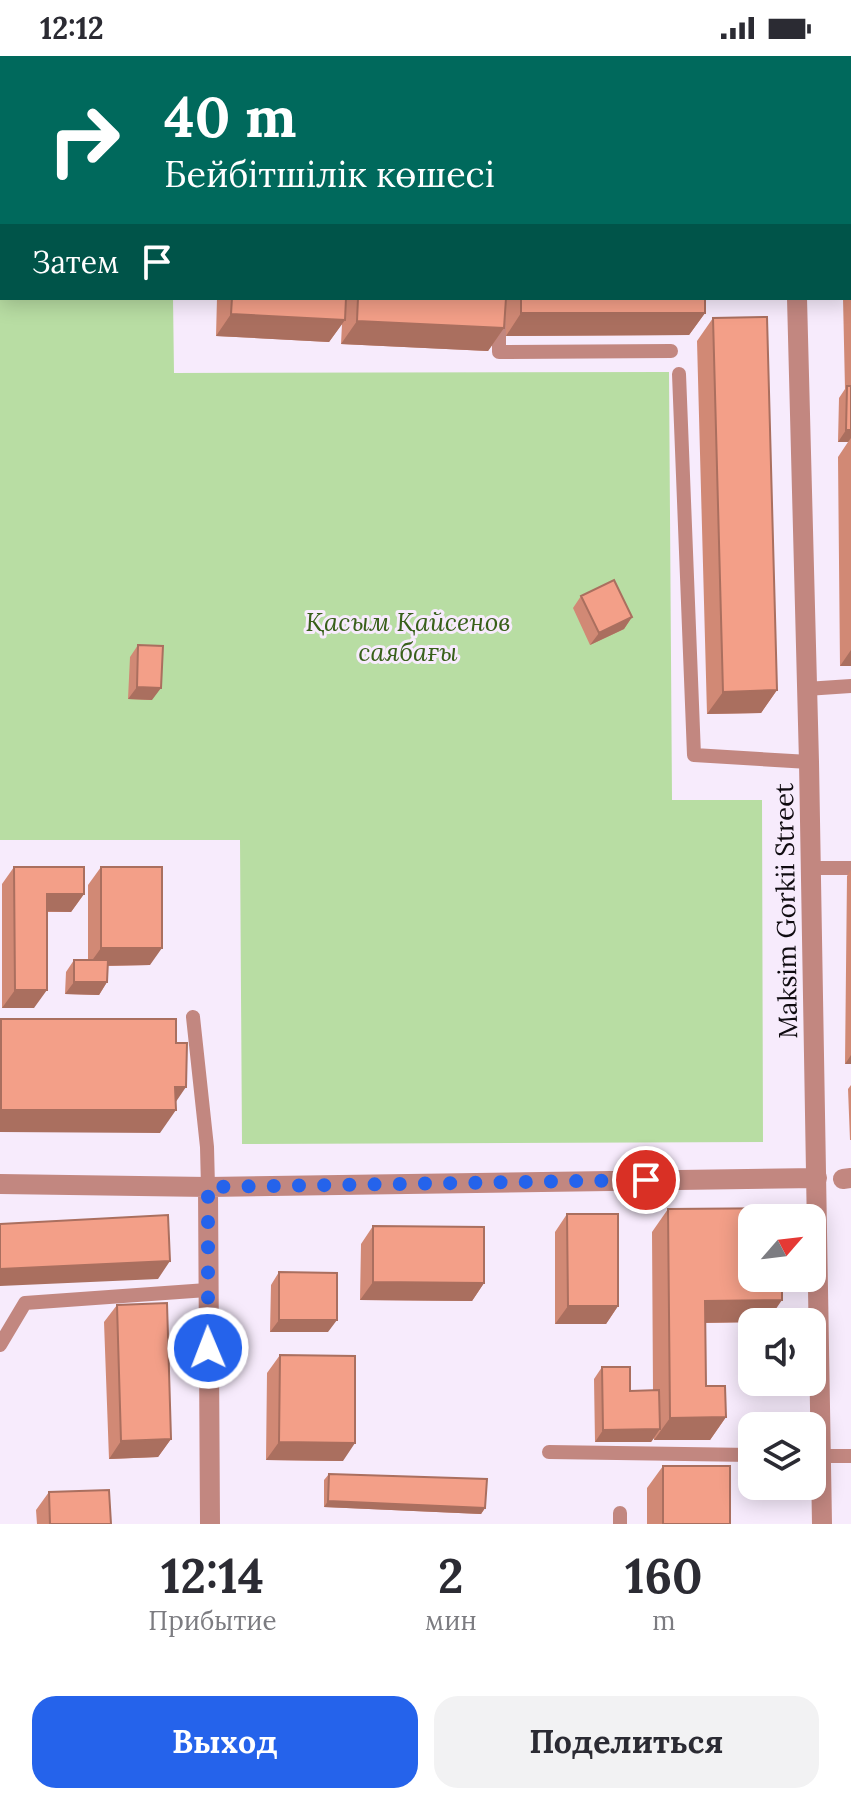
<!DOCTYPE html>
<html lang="ru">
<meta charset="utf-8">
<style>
body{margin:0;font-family:Lora,serif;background:#f2f2f3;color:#2b2b33;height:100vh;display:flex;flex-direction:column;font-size:30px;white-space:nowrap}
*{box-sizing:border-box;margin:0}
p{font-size:26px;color:#7c7c81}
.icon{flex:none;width:44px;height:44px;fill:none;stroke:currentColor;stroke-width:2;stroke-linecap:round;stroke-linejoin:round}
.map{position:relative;height:1468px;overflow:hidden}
.details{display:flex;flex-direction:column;background:#fff;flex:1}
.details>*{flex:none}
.guide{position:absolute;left:0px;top:0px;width:852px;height:244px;box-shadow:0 4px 20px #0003;background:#00695c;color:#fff;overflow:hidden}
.needle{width:52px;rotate:62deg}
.buttons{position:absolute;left:738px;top:1148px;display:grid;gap:16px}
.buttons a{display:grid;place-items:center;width:88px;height:88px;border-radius:16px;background:#fff;box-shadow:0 4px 20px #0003;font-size:40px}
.pin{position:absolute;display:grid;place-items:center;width:68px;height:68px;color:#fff;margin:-34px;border:4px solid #fff;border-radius:50%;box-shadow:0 2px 8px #0007}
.me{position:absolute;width:88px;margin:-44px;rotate:359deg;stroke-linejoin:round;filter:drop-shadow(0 0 6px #0008)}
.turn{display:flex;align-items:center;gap:28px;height:168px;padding:0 32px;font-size:36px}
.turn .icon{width:104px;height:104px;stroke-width:2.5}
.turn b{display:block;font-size:56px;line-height:68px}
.then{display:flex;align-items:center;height:76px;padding:0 32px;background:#0003;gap:16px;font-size:30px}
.eta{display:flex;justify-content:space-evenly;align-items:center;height:136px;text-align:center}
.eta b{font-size:48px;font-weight:800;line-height:56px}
.primary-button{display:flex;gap:16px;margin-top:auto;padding:16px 32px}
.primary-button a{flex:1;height:92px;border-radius:24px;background:#2563eb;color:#fff;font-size:32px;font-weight:800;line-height:92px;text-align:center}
.primary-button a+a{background:#f2f2f3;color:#2b2b33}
.status{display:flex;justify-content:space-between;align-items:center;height:56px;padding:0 40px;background:#fff;direction:ltr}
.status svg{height:22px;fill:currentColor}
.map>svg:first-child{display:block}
.green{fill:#b8dda3}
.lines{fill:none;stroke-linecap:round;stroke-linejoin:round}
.lane{stroke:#c28780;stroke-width:14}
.street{stroke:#c28780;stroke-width:20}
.wall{fill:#d18975}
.shaded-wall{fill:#aa6f5f}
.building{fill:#f39f88;stroke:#aa6f5f;stroke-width:2}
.route{stroke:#2563eb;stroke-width:14;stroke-dasharray:0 25.2}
.labels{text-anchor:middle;stroke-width:6;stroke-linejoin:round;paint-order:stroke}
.park-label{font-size:26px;font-style:italic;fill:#38601a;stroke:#f7ebfc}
.street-label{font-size:26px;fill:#0f0b10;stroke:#f7ebfc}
</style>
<div class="status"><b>12:12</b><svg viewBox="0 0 49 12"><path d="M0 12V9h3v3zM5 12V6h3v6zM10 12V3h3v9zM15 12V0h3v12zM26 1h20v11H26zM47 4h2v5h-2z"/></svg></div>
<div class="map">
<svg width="851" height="1468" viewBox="0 0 851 1468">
<rect width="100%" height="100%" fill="#f7ebfc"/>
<path class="green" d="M0 178H2V242H173L174 317 669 316 672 744H762L763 1086 242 1088 240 784H0Z"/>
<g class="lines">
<path class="lane" d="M392 0V2
M495 2V0
M665 2V0
M499 242V296L671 295
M679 318 694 699 809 706
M806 633 851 630
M811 812H851
M193 961 207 1091 208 1131
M0 1289 25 1247 207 1234
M549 1396 752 1399
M812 1400H851
M620 1457V1468"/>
<path class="street" d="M792 0V2
M193 2V0
M0 138H2
M850 165H851
M797 242 809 706 822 1468
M843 1123 851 1122
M0 1128 208 1131 817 1122
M208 1131 210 1468"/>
</g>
<path class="wall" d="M102 0H169V2H100Z
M344 0H384V2H344Z
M676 0H756V2H676Z
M851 203V610H840L838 401 848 386H838L839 342 845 333 843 242H850Z
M217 242H705V257L689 279 506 280 505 248 504 272 488 295 341 288 342 268 329 286 216 280Z
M713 262 777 634 761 657 707 658 697 285Z
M581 540 632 561 624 573 590 589 573 552Z
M138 589 152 644 128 643 130 601Z
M14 811 84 838 71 856H47L34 952H2V828Z
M101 811 150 909 108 910 107 926 99 939 65 938 66 916 74 904H88V829Z
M851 814V1008H845L847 820Z
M851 1029V1084H850L848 1033Z
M668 1153 752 1266 705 1267 706 1330 726 1361 710 1384H654V1382L651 1386H595L594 1323 602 1311 630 1335H653L652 1176Z
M567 1158 618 1250 606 1268H555V1176Z
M373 1170 484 1227 472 1245 360 1244 361 1188Z
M279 1216 328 1276H270L271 1229Z
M117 1249 171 1383 158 1401 109 1403 104 1266Z
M280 1299 343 1405 266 1404 267 1317Z
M663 1410 730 1468H647V1432Z
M329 1418 485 1452 481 1458 324 1451V1424Z
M49 1436 111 1468H37L36 1454Z"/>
<path class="shaded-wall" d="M0 75H2V98H0Z
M521 257H705L689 279 506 280Z
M231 258 345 264 329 286 216 280Z
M357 265 504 272 488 295 341 288Z
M846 374H851V382L848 386H838Z
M632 561 624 573 590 589 599 577Z
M851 594V610H840Z
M137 631 161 632 152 644 128 643Z
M777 634 761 657 707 658 723 636Z
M47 838H84L71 856 34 855Z
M101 892H162L150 909 88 910Z
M74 926H107L99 939 65 938Z
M15 934H47L34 952H2Z
M851 999V1008H845Z
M175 1031H186L171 1053Z
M0 1054H176L160 1077 0 1076Z
M170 1205 158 1223 0 1230V1213Z
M373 1226 484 1227 472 1245 360 1244Z
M782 1244 767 1266 689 1267 705 1245Z
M568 1250H618L606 1268H555Z
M279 1264H337L328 1276H270Z
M726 1361 710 1384H654L670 1362Z
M660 1373 651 1386H595L603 1374Z
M171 1383 158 1401 109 1403 121 1385Z
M279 1386 355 1387 343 1405 266 1404Z
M328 1445 485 1452 481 1458 324 1451Z"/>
<path class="building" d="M116 0H169V2H116Z
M356 0H384V2H356Z
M692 0H756V2H692Z
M0 17H2V75H0Z
M232 242H346L345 264 231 258Z
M358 242H506L504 272 357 265Z
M521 242H705V257H521Z
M767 261 777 634 723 636 713 262Z
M847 330H851V374H846Z
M614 524 632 561 599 577 581 540Z
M138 589 163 590 161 632 137 631Z
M14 811H84V838H47V934H15Z
M101 811H162V892H101Z
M74 904H108L107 926H74Z
M1 963H176V987H187L186 1031H175L176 1054H1Z
M782 1152V1162H752V1222H782V1244L705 1245 706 1330H725L726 1361 670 1362 668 1153Z
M567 1158H618V1250H568Z
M168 1159 170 1205 0 1213V1168Z
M373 1170 484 1171V1227L373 1226Z
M279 1216 337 1217V1264H279Z
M167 1247 171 1383 121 1385 117 1249Z
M280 1299 355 1300V1387L279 1386Z
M602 1311H630V1335L659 1334 660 1373 603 1374Z
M663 1410H730V1468H663Z
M329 1418 487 1423 485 1452 328 1445Z
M109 1434 111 1468H50L49 1436Z"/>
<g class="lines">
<path class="route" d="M208 1292V1131L646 1124"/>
</g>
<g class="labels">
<g class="park-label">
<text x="408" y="575">Қасым Қайсенов<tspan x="408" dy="30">саябағы</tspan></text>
</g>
<g class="street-label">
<text transform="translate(786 855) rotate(-91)" y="9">Maksim Gorkii Street</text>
</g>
</g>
</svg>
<div class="buttons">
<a><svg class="needle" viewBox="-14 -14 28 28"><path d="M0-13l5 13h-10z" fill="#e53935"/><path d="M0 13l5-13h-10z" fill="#7c7c81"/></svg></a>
<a><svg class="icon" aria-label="sound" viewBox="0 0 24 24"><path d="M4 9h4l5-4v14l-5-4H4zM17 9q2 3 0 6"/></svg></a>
<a><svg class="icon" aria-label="layers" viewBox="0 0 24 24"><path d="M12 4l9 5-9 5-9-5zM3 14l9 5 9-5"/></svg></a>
</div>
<div class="pin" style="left:646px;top:1124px;background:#d93025"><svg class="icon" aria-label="arrive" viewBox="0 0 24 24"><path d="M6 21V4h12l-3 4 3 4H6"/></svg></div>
<svg class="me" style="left:208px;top:1292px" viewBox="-20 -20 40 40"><circle r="17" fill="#2563eb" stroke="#fff" stroke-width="3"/><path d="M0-11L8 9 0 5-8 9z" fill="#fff"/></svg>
<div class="guide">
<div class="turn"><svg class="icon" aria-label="right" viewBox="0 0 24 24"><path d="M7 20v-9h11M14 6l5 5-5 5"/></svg><div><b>40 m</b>Бейбітшілік көшесі</div></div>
<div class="then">Затем<svg class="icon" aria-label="arrive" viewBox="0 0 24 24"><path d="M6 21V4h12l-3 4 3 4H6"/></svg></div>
</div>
</div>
<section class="details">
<div class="eta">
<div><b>12:14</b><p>Прибытие</p></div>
<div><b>2</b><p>мин</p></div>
<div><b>160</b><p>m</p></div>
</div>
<div class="primary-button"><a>Выход</a><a>Поделиться</a></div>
</section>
